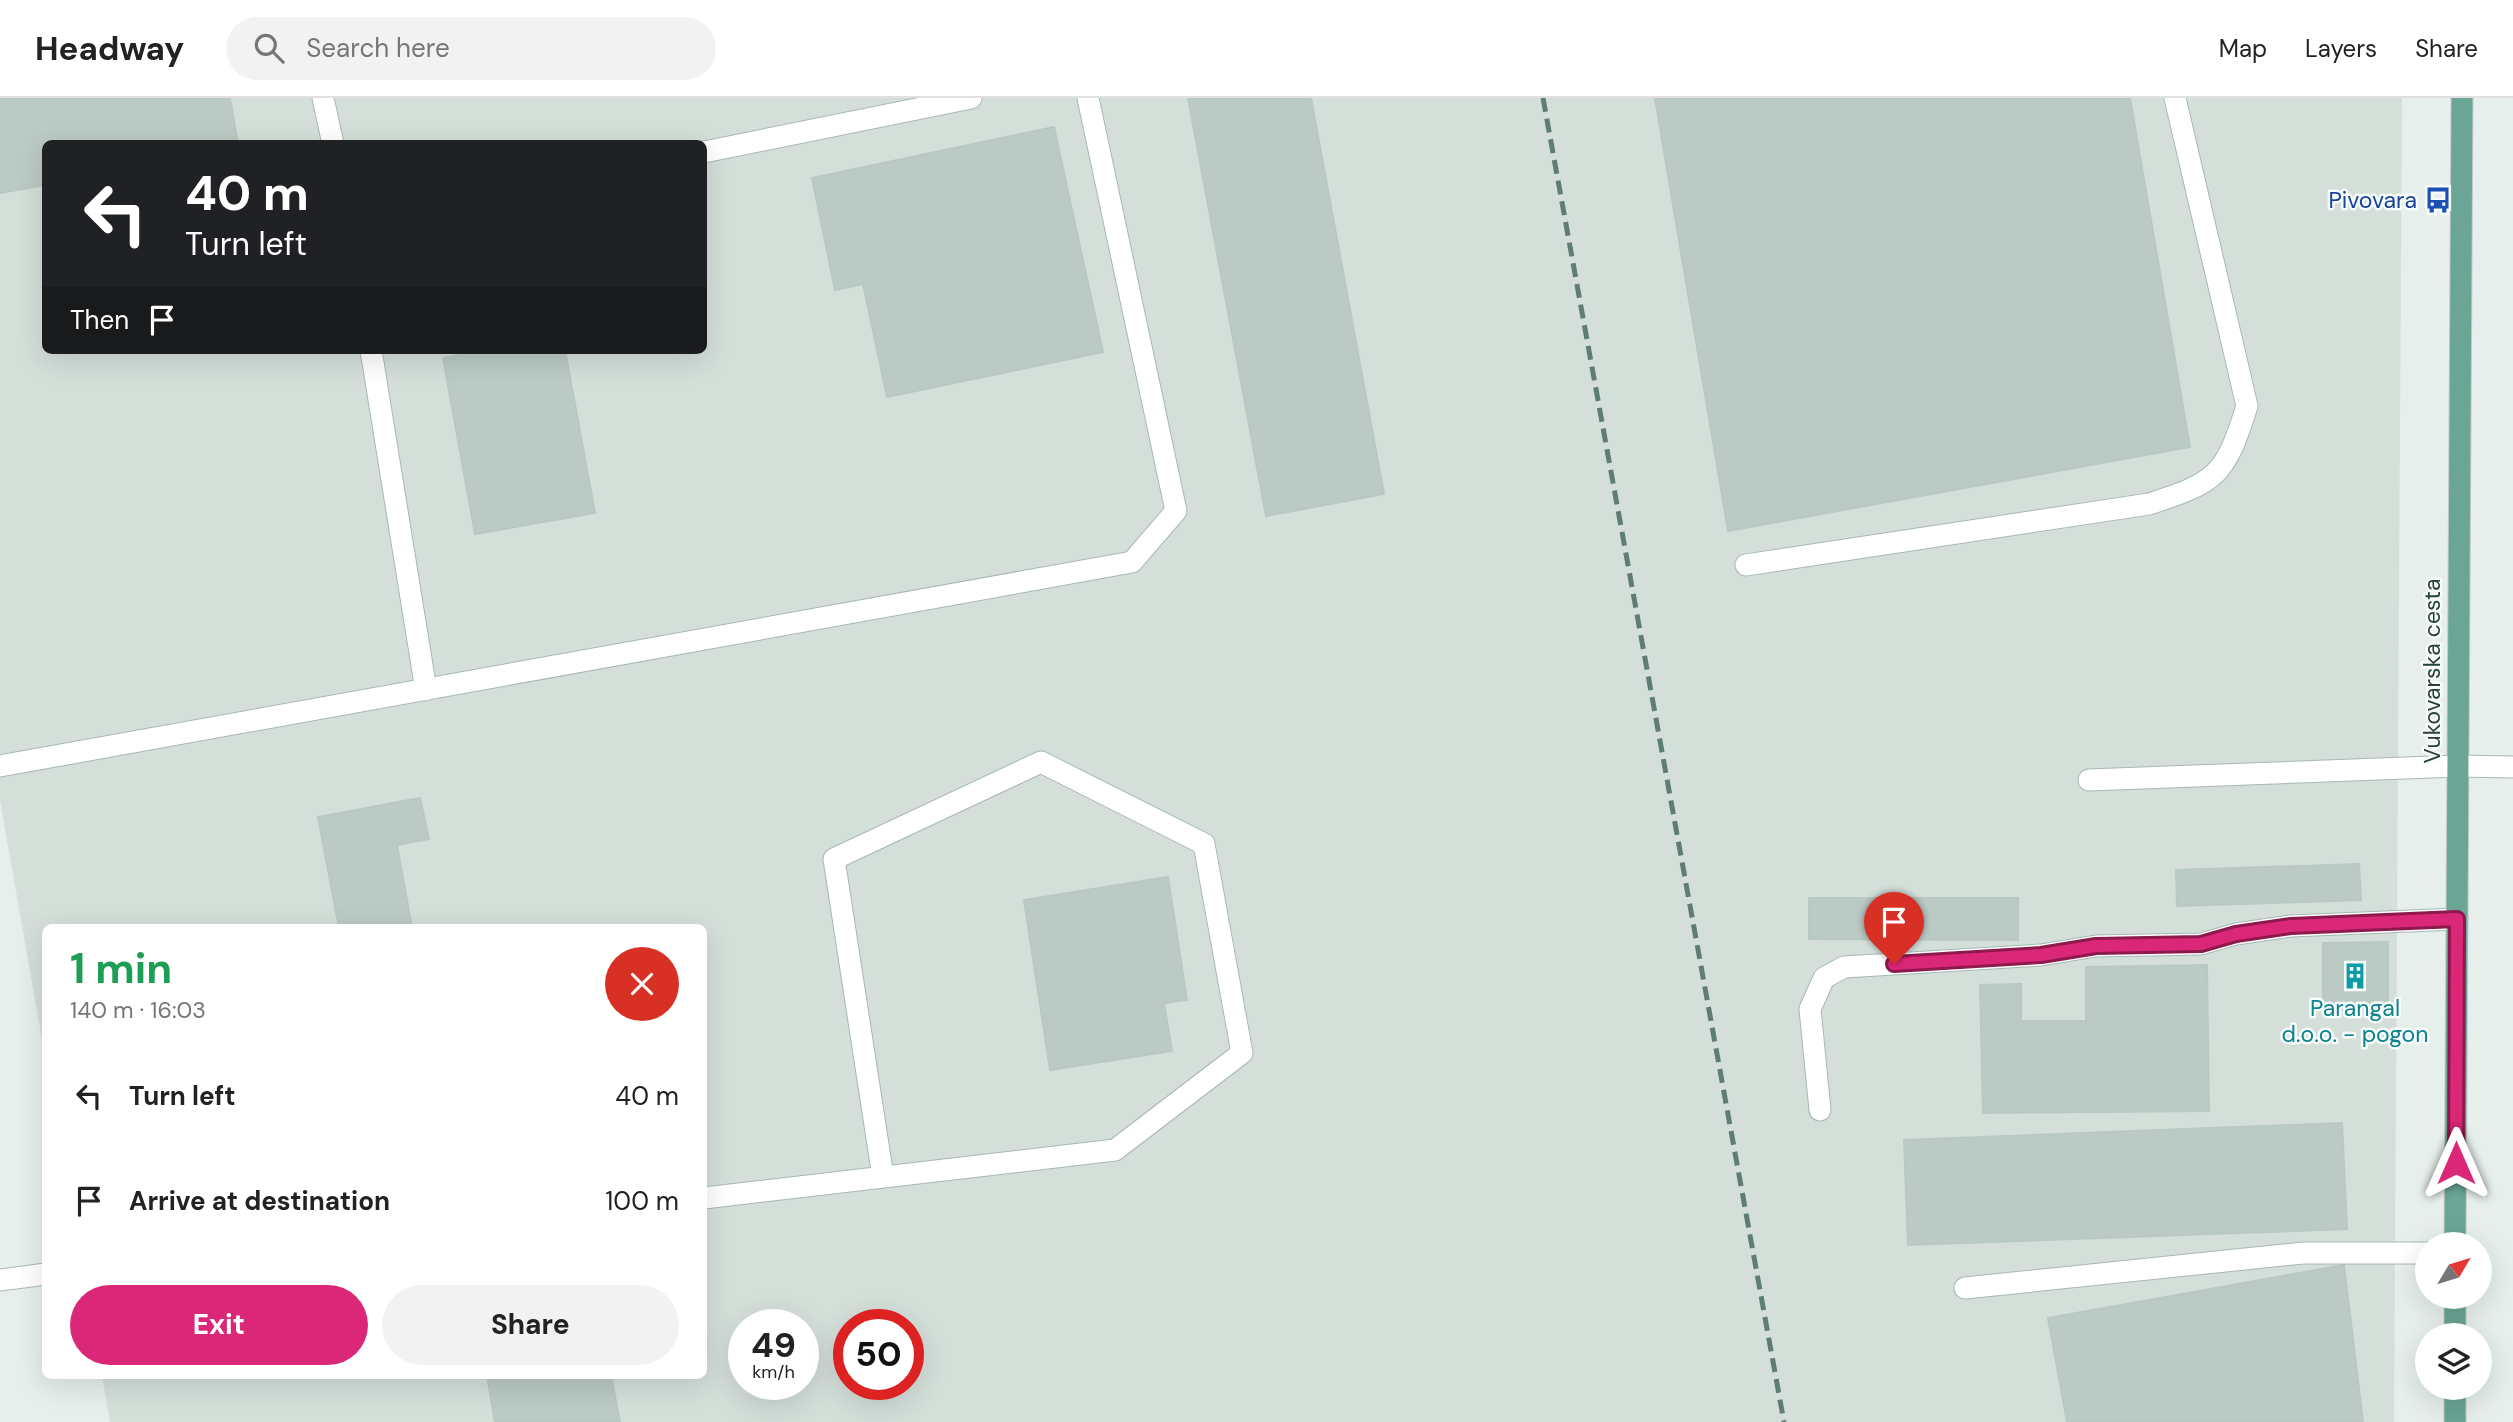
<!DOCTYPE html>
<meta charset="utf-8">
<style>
body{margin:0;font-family:"DM Sans",sans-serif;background:#f2f2f2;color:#222;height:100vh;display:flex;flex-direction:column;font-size:26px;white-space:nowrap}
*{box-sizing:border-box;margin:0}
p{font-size:23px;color:#767676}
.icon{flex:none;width:38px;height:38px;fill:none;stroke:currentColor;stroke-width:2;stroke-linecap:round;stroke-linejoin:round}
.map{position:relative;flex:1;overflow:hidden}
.drawer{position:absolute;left:42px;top:826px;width:665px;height:455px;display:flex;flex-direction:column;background:#fff;border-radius:10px;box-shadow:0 7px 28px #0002}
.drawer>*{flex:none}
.banner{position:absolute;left:42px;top:42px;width:665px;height:214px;border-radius:10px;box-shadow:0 7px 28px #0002;background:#202124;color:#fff;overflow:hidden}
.needle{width:46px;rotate:52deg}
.tools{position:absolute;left:2415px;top:1134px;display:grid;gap:14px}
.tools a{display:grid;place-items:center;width:77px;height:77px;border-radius:50%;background:#fff;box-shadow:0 7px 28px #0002;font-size:35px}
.speed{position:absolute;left:728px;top:1211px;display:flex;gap:14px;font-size:35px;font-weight:700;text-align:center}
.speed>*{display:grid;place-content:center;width:91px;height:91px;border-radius:50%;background:#fff;box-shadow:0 7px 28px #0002;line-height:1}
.speed small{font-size:18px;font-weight:400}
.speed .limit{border:10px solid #d22;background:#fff;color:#111}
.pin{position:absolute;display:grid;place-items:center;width:60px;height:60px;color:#fff;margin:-72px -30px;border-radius:50% 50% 50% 0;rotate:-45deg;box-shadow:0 0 7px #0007}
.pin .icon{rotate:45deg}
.me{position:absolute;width:77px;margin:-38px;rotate:0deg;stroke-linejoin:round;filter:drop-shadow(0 0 5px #0008)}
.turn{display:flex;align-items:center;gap:24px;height:147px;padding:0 28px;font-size:32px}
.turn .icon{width:91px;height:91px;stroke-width:2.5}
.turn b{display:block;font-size:49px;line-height:60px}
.then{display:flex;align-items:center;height:66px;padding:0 28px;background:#0003;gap:14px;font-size:26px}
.round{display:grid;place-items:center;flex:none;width:74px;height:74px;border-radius:37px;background:#f2f2f2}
.summary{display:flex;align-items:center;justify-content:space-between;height:119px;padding:0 28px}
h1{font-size:42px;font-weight:700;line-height:52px;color:#1e9e55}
.primary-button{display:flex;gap:14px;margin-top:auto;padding:14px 28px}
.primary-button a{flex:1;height:80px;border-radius:42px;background:#db2777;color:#fff;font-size:28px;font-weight:700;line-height:80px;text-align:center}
.primary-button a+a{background:#f2f2f2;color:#222}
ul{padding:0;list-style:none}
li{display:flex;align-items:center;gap:21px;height:105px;padding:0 28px}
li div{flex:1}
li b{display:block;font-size:26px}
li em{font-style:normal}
header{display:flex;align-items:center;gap:42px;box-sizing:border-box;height:98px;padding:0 35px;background:#fff;border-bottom:2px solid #e0e0e0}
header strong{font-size:33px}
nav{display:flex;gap:38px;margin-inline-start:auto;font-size:24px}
.search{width:490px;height:63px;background:#f2f2f2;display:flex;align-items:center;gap:18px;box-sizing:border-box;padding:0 24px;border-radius:38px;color:#767676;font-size:26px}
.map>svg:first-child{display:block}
.built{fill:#d4dfda;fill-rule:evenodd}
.building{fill:#bbcac4;stroke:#b8c9c2;stroke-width:2}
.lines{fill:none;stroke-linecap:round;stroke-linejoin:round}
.minor-casing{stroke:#a8b8b2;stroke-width:23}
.major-casing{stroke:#c2cac8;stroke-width:23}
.minor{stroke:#fff;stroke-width:21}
.major{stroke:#6aa596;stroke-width:21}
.rail{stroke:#5f7d75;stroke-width:5;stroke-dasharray:14 7;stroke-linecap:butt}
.route-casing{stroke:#8e194d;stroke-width:18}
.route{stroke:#db2777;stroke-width:12}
.labels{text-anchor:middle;stroke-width:5;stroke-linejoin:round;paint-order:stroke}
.transit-label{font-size:23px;fill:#164399;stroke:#f7fbf9;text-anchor:end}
.street-label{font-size:23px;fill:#24423a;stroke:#f7fbf9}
.culture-label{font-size:23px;fill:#0d838f;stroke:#f7fbf9}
</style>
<header>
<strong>Headway</strong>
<div class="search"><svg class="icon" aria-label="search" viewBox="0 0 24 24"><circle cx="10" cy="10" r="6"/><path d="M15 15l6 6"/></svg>Search here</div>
<nav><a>Map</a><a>Layers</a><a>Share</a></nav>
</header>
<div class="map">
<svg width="2513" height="1324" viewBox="0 0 2513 1324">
<rect width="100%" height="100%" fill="#e6efeb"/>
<path class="built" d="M0 0H2402L2394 1324H110L102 1278H704V830H46L45 959 0 702ZM46 46H704V252H46ZM744 1227H803V1286H744ZM849 1227H908V1286H849Z"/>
<path class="building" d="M0 0H230L238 46H46V87L0 95Z
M1188 0H1311L1384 396 1266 418Z
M1655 0H2130L2190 349 1728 433Z
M1054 29 1103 254 887 299 863 186 835 192 812 80Z
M485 252H565L595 415 475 436 443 260Z
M420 700 429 741 397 747 412 830H339L318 719Z
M2359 766 2361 802 2177 808 2176 772Z
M1168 779 1187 902 1164 905 1172 953 1050 972 1024 802Z
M1809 800H2018V842L1809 841Z
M2388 844V912L2323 911V845Z
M2207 867 2209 1013 1983 1015 1980 887 2021 886V923H2086V869Z
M2342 1025 2347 1131 1908 1147 1904 1042Z
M2344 1167 2363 1324H2067L2048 1220Z
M487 1278H611L620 1324H495Z"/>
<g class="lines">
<g class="minor-casing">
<path id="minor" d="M323 0 333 46
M704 54 971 0
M371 252 426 592
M1746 467 2149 406C2217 384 2225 378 2247 308L2175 0
M0 668 1132 464 1176 413 1088 0
M2089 682 2458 668 2513 669
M1820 1012 1810 911 1824 880 1844 869 2041 857 2096 848 2201 846 2236 836 2291 828 2457 821
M704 1100 1115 1052 1242 955 1204 746 1041 664 834 761 883 1079
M0 1182 46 1176
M1965 1190 2303 1155H2427"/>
</g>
<g class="major-casing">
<path id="major" d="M2455 1146 2462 0
M2455 1237V1199
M2455 1324V1290"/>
</g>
<use href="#minor" class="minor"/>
<use href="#major" class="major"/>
<path class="rail" d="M1543 0 1784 1324"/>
</g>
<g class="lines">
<g class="route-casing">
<path id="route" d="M1894 866 2041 857 2096 848 2201 846 2236 836 2291 828 2457 821 2456 1065"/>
</g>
<use href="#route" class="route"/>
</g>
<defs>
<g id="bus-bare" transform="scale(2.1)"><path d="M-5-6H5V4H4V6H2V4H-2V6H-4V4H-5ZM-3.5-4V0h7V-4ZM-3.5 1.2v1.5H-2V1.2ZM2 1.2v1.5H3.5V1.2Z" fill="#1a4fb4" stroke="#f7fbf9" stroke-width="2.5" paint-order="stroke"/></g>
<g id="building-bare" transform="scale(2.1)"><path d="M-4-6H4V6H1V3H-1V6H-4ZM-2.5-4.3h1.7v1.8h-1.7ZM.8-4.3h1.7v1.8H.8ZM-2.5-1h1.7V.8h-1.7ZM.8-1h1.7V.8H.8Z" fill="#0f9aa8" stroke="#f7fbf9" stroke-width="2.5" paint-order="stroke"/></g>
</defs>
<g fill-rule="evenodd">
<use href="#bus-bare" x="2438" y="102"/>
<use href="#building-bare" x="2355" y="878"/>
</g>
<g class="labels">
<g class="transit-label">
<text x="2417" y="110">Pivovara</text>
</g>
<g class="street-label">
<text transform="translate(2432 573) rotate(-90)" y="8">Vukovarska cesta</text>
</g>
<g class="culture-label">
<text x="2355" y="918">Parangal<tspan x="2355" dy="26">d.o.o. - pogon</tspan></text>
</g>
</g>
</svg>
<div class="tools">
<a><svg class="needle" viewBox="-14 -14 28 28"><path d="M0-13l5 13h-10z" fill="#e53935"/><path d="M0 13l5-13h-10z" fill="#767676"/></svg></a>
<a><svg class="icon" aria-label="layers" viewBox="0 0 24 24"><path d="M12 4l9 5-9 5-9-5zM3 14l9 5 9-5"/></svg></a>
</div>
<div class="speed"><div>49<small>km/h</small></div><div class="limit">50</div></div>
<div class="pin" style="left:1894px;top:866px;background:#d93025"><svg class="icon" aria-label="arrive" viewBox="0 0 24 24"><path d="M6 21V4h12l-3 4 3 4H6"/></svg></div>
<svg class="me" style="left:2456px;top:1065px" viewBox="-20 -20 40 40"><path d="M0-17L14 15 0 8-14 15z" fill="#db2777" stroke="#fff" stroke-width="4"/></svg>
<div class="banner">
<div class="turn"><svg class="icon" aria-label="left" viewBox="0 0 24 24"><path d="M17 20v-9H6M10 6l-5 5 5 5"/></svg><div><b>40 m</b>Turn left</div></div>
<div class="then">Then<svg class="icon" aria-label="arrive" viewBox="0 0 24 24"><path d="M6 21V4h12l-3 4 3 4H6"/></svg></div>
</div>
<section class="drawer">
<div class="summary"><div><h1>1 min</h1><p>140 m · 16:03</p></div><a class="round" style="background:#d93025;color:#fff"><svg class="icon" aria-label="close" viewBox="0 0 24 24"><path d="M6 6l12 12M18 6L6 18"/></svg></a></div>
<ul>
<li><svg class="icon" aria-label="left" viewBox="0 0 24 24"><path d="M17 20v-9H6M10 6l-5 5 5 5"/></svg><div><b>Turn left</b></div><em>40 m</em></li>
<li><svg class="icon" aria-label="arrive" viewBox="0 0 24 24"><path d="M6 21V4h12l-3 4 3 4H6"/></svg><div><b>Arrive at destination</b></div><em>100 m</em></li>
</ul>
<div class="primary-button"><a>Exit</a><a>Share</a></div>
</section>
</div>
